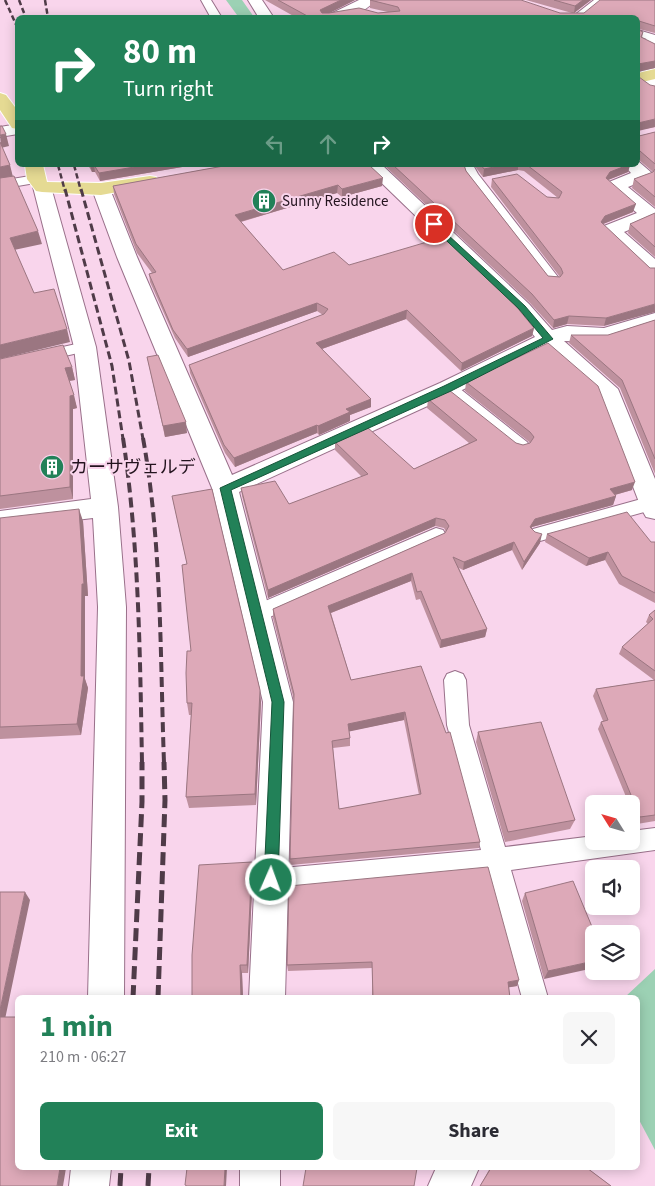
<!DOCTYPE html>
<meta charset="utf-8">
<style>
body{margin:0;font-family:"Source Sans 3","Noto Sans JP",sans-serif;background:#f7f7f7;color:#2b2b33;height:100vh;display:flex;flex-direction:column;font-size:19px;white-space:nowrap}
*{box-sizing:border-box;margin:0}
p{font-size:16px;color:#7c7c81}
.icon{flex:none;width:28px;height:28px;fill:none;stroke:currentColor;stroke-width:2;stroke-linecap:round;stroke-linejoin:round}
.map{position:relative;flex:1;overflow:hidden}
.panel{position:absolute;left:15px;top:995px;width:625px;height:175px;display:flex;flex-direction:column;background:#fff;border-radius:8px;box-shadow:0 2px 12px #0003}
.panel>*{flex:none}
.banner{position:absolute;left:15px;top:15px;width:625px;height:152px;border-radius:8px;box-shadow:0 2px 12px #0003;background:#228158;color:#fff;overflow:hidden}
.needle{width:32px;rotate:307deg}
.controls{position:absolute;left:585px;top:795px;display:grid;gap:10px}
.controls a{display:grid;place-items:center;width:55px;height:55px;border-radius:8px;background:#fff;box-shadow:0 2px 12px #0003;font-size:25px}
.pin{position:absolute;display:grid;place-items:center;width:42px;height:42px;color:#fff;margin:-21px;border:2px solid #fff;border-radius:50%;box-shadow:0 1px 5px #0007}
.me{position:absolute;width:55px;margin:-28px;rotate:2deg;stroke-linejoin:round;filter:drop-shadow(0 0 4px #0008)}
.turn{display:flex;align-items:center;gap:18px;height:105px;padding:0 25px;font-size:22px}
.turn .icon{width:65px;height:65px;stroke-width:2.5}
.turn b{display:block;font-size:35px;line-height:42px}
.lanes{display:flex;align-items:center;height:48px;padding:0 25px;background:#0003;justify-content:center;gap:25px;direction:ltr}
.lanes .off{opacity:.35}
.round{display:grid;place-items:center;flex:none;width:52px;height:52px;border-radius:8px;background:#f7f7f7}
.head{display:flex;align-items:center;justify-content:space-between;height:85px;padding:0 25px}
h1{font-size:30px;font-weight:700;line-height:38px;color:#228158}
.cta{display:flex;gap:10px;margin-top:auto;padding:10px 25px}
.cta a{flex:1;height:58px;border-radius:8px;background:#228158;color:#fff;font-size:20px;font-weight:700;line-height:58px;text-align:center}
.cta a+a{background:#f7f7f7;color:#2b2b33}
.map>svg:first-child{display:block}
.green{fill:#9cd1b4}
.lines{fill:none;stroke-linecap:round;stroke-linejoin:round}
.service-casing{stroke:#99708a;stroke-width:2}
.minor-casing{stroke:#99708a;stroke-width:2}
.primary-casing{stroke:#fff;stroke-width:2}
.service{fill:#fff;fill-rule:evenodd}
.minor{fill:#fff;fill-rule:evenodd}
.primary{fill:#e5da93;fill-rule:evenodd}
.rail-far3{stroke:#4f3b48;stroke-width:2.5;stroke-dasharray:5.5 3;stroke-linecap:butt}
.rail-far2{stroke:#4f3b48;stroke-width:3;stroke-dasharray:8 4;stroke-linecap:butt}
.rail-far1{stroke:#4f3b48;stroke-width:4;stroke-dasharray:10 5;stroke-linecap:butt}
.rail{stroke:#4f3b48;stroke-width:5;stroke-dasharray:13 6;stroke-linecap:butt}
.wall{fill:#be919e;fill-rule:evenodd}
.shaded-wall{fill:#9b7681}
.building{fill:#dda9b8;stroke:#9b7681;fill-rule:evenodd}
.route{fill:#228158;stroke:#165439}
.labels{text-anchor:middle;stroke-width:4;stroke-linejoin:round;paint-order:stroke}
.far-poi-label{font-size:15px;fill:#23131e;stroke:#f9d5ec;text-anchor:start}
.poi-label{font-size:18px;fill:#23131e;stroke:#f9d5ec;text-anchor:start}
</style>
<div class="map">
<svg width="655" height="1186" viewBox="0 0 655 1186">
<rect width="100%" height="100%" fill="#f9d5ec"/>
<path class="green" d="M226 0H242L254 17H232L237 15Z
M655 969V1150L638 1118V998L625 997Z"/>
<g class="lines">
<g class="service-casing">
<path id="service" d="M201 0H211L222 18H211Z
M594 0H606L583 18H571Z
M638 30 655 35V42L638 36Z
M461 165H473L478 174 558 277 560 280 558 283H548L467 178Z
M36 175 43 179 41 182 0 189V181Z
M85 342 91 344 93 347 91 350 0 371V361Z
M448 383 454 384 527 442 530 446 527 450 521 452 515 450 442 392 440 388 442 384Z
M652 496 655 497V509L540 541 533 539 530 534 533 529Z
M436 528 443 530 446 535 443 540 263 620 256 622 249 620 246 614 249 608Z
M455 671 463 674 466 680 469 725 505 847 594 836V841H631V831L655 828V850L511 870 548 998H522L487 872 271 893 262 889 259 881 262 873 271 869 481 850 447 725 444 680 447 674Z"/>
</g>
<g class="minor-casing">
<path id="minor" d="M248 0H262L274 18H259Z
M359 0H375C362 17 341 18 322 18Z
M655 36V52L640 43 643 40Z
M641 72 655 80V93L649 91 638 82V73Z
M18 124V134L0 137V127Z
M638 161 653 174 650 178 628 187 655 209V219L624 232 655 259V276L648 274 601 230 604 226 637 213 606 186 609 182 631 173 624 165H638Z
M363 165H382L529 304 552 330 567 326 604 328 655 313V326L605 342 564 341 618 389 655 479V519L646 517 642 510 597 393 546 349 456 393 239 492 293 702 285 998H249L263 702 212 488 117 257 92 189 95 185H107L110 189 137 257 232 475 440 383 535 337 515 312Z
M42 182 48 183 51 187 96 347 118 507 126 607 124 998H88L98 607 93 518 0 529V511L91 499 74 347 33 187 36 183Z
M71 1168H111L109 1186H69Z
M240 1168H280V1186H240Z
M436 1168H479L471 1186H428Z"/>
</g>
<g class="primary-casing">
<path id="primary" d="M655 69V79L638 83V73Z
M0 93 6 95 18 111V129L12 128 0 110Z
M25 165H43L47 182 101 183 150 176 156 177 159 181 156 185 150 186 101 195 42 192 36 191 27 179Z"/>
</g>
<use href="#service" class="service"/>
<use href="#minor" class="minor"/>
<use href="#primary" class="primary"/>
<path class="rail-far3" d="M5 0 18 29
M19 0 26 18
M45 0 48 18
M58 165 65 191
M74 165 81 191"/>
<path class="rail-far2" d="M65 189 112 366 123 439
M81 189 129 361 143 439"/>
<path class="rail-far1" d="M123 438C139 545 140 654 142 763
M143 438C162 544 160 655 164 763"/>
<path class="rail" d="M133 998 142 802V762
M158 998 165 800 164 762
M120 1186 121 1168
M148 1186 149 1168"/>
</g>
<path class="wall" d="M265 0H355L331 12 378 13 388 12 370 8V0L560 13H572L526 0H591L574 13H584L655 0V33L639 29V30L643 32 642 38 655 44V68L638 71 639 77 655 127 639 130V136L655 132V207L632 188 634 179 653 172 638 159V160V18H297Z
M88 165H194L100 181 95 172H92Z
M229 165 382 186 342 197 337 193 241 222 283 270 349 265 534 328 532 336 461 371 406 319 322 349 371 399V407L350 415V421L319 435 317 433 235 467 225 453 190 373 189 365 323 315 317 311 188 357 175 338 150 282 149 274 152 273 137 253 114 194 113 186Z
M384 165H464L466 171 548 276 560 277 491 187 492 179 547 197 558 198 524 171 518 170 483 177 474 165H630L628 172 608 180 633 212 603 224 650 268 604 326 567 324 553 328 530 303Z
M655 213V257L628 233 630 224Z
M655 320V474L620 388 569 343 571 335H608Z
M147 357 187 433 165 437Z
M0 359 72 367 75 380 69 381 77 408 73 409V499L0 509Z
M466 382 632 490 615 495 616 496 613 505 532 527V529L540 543 522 570 512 550 463 570 459 568 487 629 485 637 440 648 420 599 416 600 411 581 331 613 351 680 421 666 480 842 479 848 290 865V859L294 700 273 618V609L445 533 446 532 444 528 435 526 268 598 242 496 241 488 289 504 362 477 335 450V442L414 469 469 443 427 408 428 399 516 443 523 445 530 443 528 441 465 391ZM404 720 419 795 339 809 333 748 350 746V738L349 731Z
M172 496 261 702 256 805 189 808 186 797 191 715H189L187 703 191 651 187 564Z
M0 518 83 521 88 596H85V679L88 688 81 735 0 739Z
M547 534 651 542H655V603L619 584 605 560 586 566 545 542Z
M655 610V821L637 824 631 810V804H629L598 729 601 722 603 721 593 696 596 689 654 680 619 654 622 647 648 624 646 622 649 615Z
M478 732 575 820 570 829 505 842 476 742Z
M252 862 253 871 248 973H242L243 998H192Z
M289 886 517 986 509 987 510 998H372V968L288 971 287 965Z
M525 893 595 934 544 979 522 901Z
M490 1168H587L611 1186H480Z"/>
<path class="shaded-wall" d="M341 0H355L320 18V10Z
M583 0H591L574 13 575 6Z
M655 61V68L638 72V64Z
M655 119V127L638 131V123Z
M6 134 9 146 1 148 0 135Z
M10 165 13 177 0 180V167Z
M90 165H94L95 172H92Z
M146 165H194L100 181 99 173Z
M504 165H518V170L483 177 484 169Z
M628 165H630L628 172 608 180 606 178 610 172Z
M383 178 382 186 342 197V189Z
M338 185 337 193 236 223 235 215Z
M636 204 633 212 603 224 601 222 605 216Z
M38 231 42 244 14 250 10 238Z
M317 303V311L188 357 187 349Z
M655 304V312L604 326 606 318Z
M407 310 406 319 316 351V343Z
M569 316 567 324 553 328 554 320Z
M534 328 532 336 461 371 462 363Z
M67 329 70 342 0 359V345Z
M72 367 75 380 68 381 65 368Z
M74 395 77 408 73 409V499L70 487V396Z
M371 399V407L350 415V421L319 435 318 426 346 409Z
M186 422 187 433 165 437 163 426Z
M317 425V433L235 467 234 458Z
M635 482 632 490 607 497 610 489Z
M616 496 613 505 532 527 528 535 530 527 535 519Z
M79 509 83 521 88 596H85V679L88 688 81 735 77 724Z
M436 518 435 526 268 598V590Z
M542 534 540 543 522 570 524 562Z
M514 542 512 550 463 570 464 562Z
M608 552 605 560 586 566 589 558Z
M412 573 411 581 328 614V606Z
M487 629 485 637 440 648 441 640Z
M260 690 261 702 256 805 255 794Z
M405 712 404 720 347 732 348 724Z
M252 862 253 871 248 973 247 965Z
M25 892 30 900 4 1024 0 1019V1010Z
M594 961V968L544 979 548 971Z
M240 965 242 973 243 998H241Z
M519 980 517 986 505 988 508 982Z
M60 1168H66L63 1186H57Z
M225 1168H227L226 1186H224Z"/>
<path class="building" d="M278 0H341L320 10 322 13H329L359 8 378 13 400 11 398 7 370 0H521L560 13H584L600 0H655V26L639 21V30L643 32 641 37 655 44V61L638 64 639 77 650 85 655 86V119L638 123 639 136 655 132V164L640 151 638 155V18H311Z
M554 0H583L575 6Z
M0 126H2L6 134 0 135Z
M0 142 10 165 0 167Z
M94 165H146L99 173Z
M229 165H369L383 178 342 189 338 185 235 215 283 270 334 252 349 265 444 237 515 305 534 328 462 363 407 310 316 343 371 399 346 409 350 412 318 426 317 425 234 458 224 445 189 365 324 314 328 309 317 303 187 349 173 330 149 274 156 272 136 244 113 186Z
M393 165H464L466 171 548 276 560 277 563 273 561 268 492 179 517 174 547 197 559 198 562 192 527 165H628L610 172 606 178 636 204 605 216 601 222 650 268H655V304L606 318 569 316 554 320 532 294Z
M481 165H504L484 169Z
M655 169V197L634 179 653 172Z
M14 176 38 231 10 238 34 293 54 289 67 329 0 345V178Z
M655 213V247L630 224Z
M655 320V459L622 380 571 335H608Z
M548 343 598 386 635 482 610 489 616 496 535 519 530 527 535 532 542 534 524 562 514 542 464 562 453 557 487 629 441 640 421 591 417 592 412 573 328 606 351 680 421 666 446 733 450 732 480 842 290 859 294 694 273 609 445 533 449 526 445 520 436 518 268 590 241 488 275 481 289 504 368 474 335 442 367 427 414 469 477 440 428 399 449 390 516 443 523 445 530 443 534 437 530 432 466 382ZM405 712 421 794 339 809 332 741 350 738 348 724Z
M63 345 72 367 65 368 74 395 70 396V487L0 496V359Z
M158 355 186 422 163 426 147 357Z
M212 489 260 690 255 794 186 797 192 703H187L186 673 187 651H191L182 565 187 564 172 496Z
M79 509 84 584H82L81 676H84L77 724 0 727V518Z
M627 512 651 542H655V593L622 576 608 552 589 558 547 534Z
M655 610V671L622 647 653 619 649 615Z
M655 680V815L640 817 601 722 608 720 596 689Z
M541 722 575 820 508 832 478 732Z
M252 862 247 965H240L241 998H192V955L199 865Z
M488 867 519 980 508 982 510 998H373L372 962 287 965 289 886Z
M573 881 595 934H594V961L548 971 525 893Z
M0 892H25L0 1010Z
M0 1017H18V1168H60L57 1186H0Z
M187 1168H225L224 1186H187L185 1185Z
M306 1168H417L414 1186H303Z
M491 1168H587L611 1186H480Z"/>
<path class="route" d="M434 222 525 306 553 339 451 391 231 490 284 702 278 880 276 885 271 887 266 885 264 880 272 702 220 488 444 386 543 338 519 309 431 226V222Z"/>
<defs>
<g id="building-disc" transform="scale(1.25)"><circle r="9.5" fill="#228158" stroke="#f9d5ec"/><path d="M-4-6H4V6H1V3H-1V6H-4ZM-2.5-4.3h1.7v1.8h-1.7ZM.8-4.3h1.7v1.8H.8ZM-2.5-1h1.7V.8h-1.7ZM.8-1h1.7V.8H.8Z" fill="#fff"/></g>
</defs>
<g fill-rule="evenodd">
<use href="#building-disc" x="264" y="201"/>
<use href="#building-disc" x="52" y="467"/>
</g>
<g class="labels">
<g class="far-poi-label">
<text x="282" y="206">Sunny Residence</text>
</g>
<g class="poi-label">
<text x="70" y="473">カーサヴェルデ</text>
</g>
</g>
</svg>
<div class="controls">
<a><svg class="needle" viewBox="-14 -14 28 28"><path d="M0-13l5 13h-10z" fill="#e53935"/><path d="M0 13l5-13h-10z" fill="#7c7c81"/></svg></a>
<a><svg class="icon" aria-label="sound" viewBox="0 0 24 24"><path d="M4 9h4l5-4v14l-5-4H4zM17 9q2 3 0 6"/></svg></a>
<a><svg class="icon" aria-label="layers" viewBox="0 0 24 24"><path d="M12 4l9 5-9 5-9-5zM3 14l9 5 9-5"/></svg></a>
</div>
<div class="pin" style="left:434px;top:224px;background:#d93025"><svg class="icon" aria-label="arrive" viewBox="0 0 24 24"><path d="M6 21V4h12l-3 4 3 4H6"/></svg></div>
<svg class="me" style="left:271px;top:880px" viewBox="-20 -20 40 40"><circle r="17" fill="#228158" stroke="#fff" stroke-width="3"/><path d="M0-11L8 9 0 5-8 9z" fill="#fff"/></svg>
<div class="banner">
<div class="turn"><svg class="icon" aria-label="right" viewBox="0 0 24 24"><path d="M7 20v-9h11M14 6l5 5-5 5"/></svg><div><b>80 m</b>Turn right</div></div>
<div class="lanes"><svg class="icon off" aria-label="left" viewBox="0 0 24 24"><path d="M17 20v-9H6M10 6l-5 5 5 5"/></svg><svg class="icon off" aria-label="ahead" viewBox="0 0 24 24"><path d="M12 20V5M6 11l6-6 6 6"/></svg><svg class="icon" aria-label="right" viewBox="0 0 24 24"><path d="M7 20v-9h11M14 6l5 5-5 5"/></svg></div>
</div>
<section class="panel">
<div class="head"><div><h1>1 min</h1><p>210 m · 06:27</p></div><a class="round"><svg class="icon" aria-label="close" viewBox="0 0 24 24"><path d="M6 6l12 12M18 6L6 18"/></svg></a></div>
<div class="cta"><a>Exit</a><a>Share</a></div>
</section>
</div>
